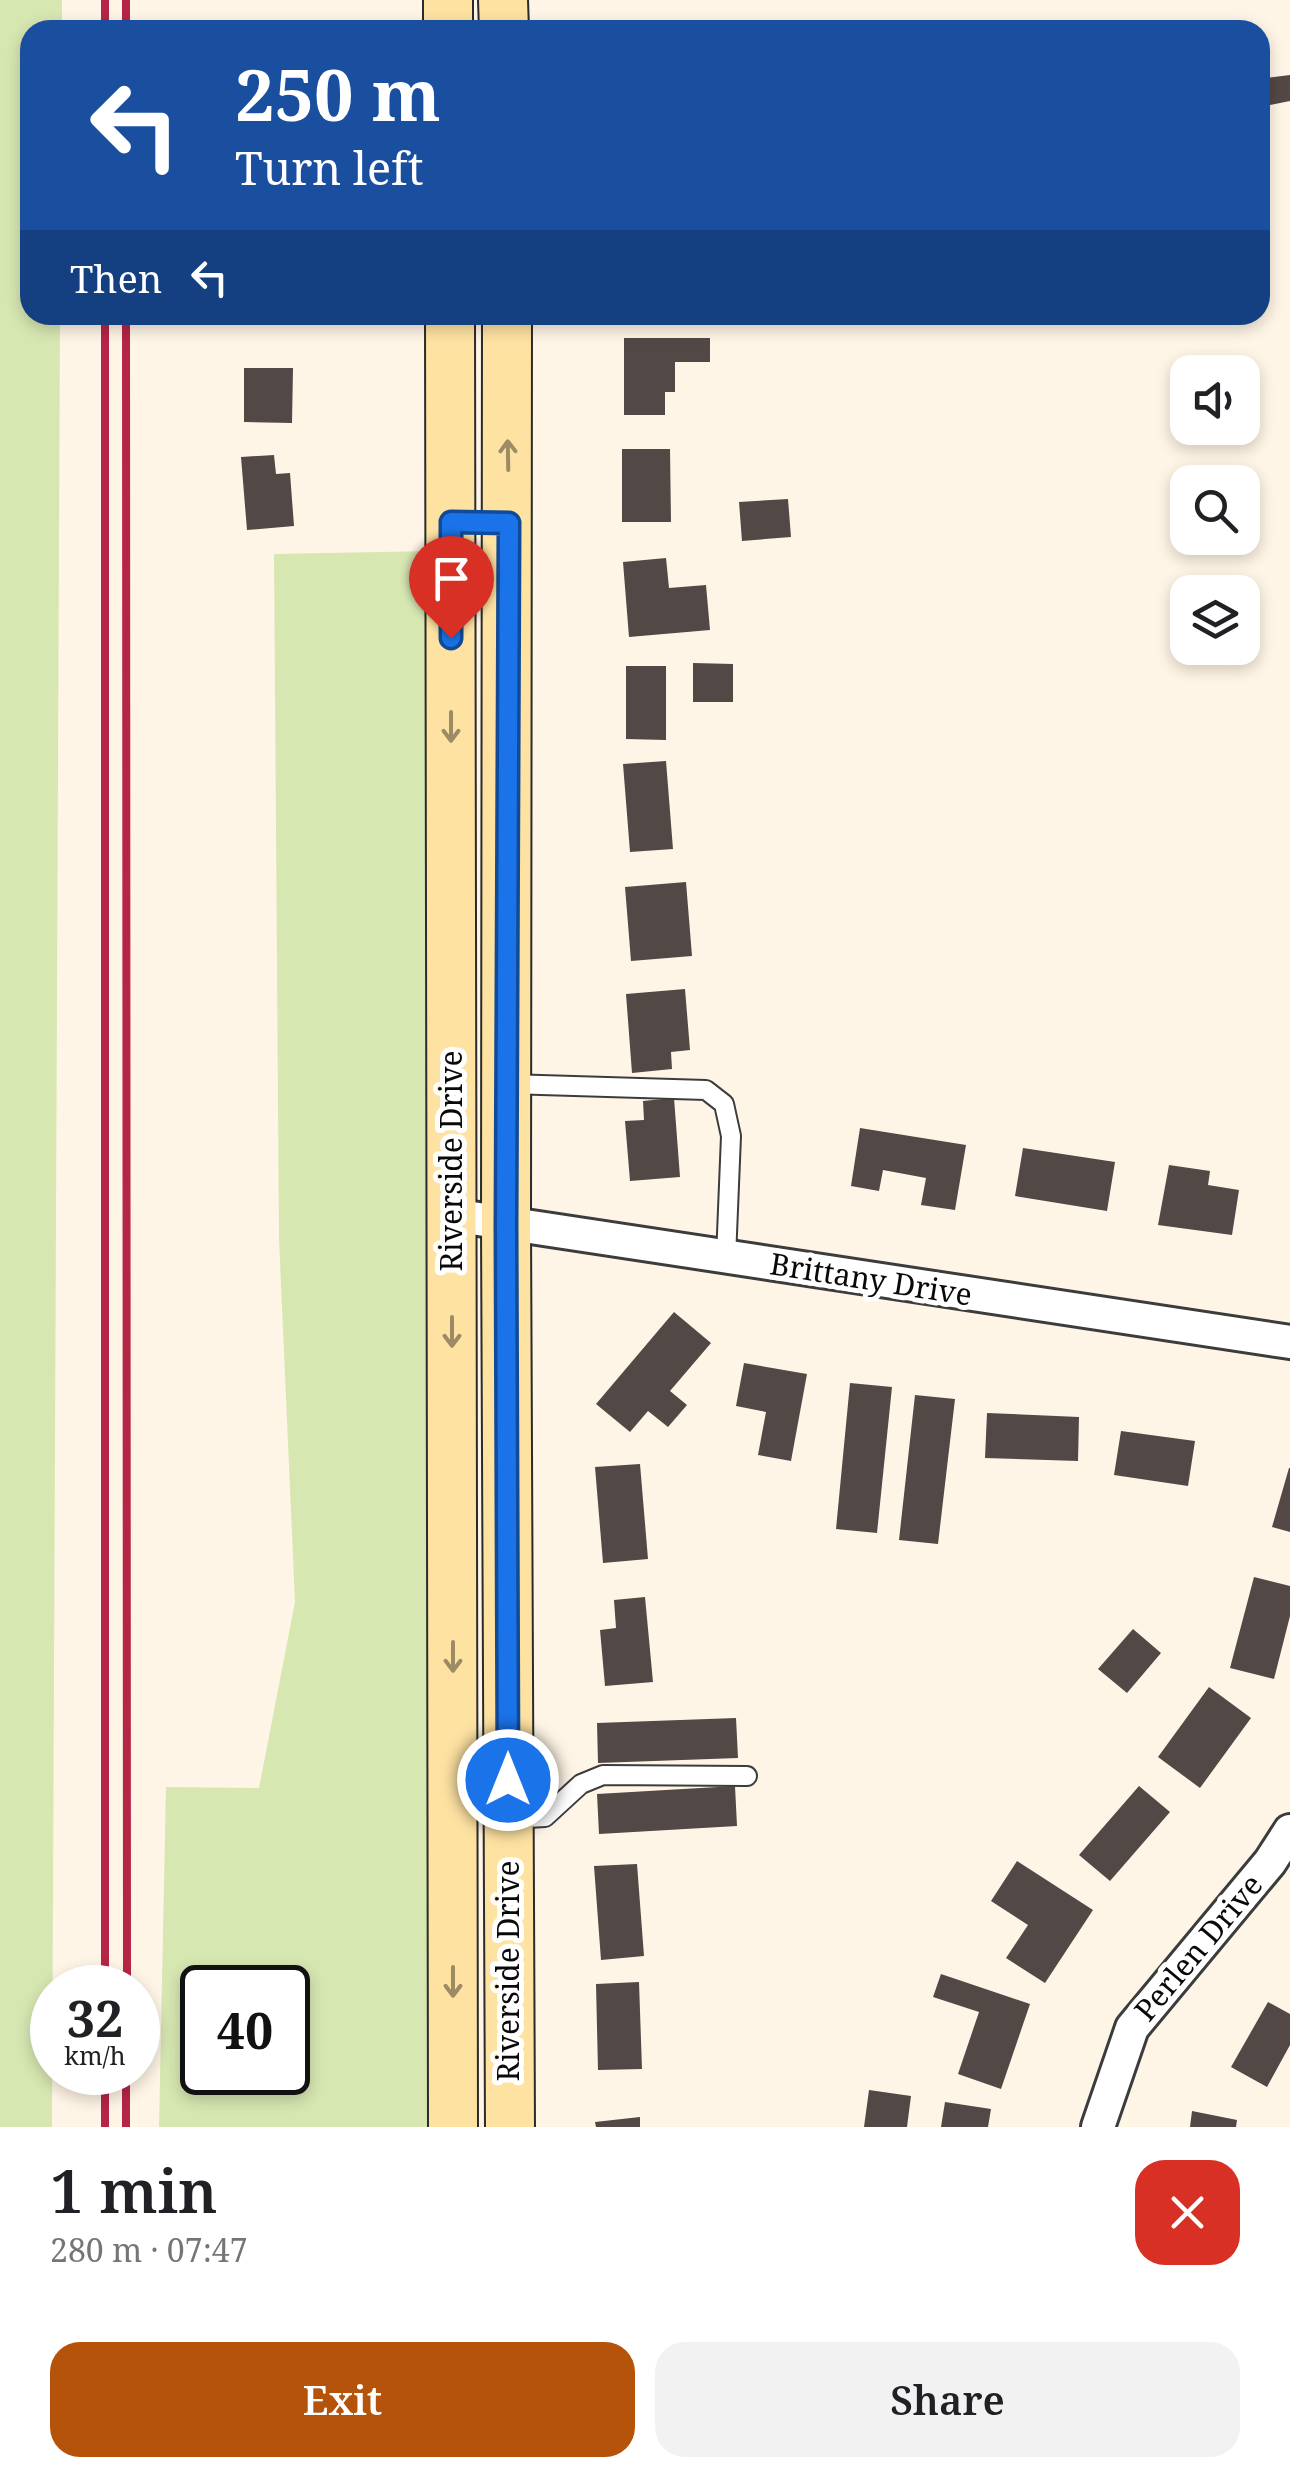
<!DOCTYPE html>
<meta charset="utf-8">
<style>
body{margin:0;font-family:"Noto Serif",serif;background:#f2f2f2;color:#202124;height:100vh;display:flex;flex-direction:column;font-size:38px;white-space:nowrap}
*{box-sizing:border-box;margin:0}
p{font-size:32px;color:#757577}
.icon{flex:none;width:55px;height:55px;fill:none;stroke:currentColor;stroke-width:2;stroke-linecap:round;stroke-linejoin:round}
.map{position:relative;height:2127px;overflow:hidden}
.drawer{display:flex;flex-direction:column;background:#fff;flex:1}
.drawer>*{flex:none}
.banner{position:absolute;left:20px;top:20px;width:1250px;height:305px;border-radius:30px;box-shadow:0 5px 15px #0003;background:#1a4fa0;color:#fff;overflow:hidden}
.buttons{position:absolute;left:1170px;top:355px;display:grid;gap:20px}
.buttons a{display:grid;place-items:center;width:90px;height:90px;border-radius:20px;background:#fff;box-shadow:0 5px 15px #0003;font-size:50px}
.speed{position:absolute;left:30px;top:1965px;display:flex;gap:20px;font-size:50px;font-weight:700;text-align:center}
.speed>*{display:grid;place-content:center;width:130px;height:130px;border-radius:50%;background:#fff;box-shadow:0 5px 15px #0003;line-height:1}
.speed small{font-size:25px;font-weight:400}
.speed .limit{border:5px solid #111;border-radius:15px;background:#fff;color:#111}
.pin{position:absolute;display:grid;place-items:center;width:85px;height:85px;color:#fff;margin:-102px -42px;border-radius:50% 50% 50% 0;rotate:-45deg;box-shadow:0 0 10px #0007}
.pin .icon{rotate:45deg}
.me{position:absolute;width:110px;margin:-55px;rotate:0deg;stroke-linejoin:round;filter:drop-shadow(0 0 8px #0008)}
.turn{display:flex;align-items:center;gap:35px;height:210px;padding:0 50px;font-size:45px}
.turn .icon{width:130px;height:130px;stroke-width:2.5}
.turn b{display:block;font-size:70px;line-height:85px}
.then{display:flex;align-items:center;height:95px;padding:0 50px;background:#0003;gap:20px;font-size:38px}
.round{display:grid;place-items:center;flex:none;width:105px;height:105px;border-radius:30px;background:#f2f2f2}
.overview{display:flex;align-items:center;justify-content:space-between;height:170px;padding:0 50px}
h1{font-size:60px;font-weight:600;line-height:75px}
.action{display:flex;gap:20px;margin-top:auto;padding:20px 50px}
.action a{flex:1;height:115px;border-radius:30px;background:#b45309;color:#fff;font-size:40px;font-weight:600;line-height:115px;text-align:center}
.action a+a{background:#f2f2f2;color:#202124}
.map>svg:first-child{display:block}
.green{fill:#d7e7b2;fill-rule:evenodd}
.building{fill:#524846}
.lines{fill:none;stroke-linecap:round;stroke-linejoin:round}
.lane-casing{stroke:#3c3c3c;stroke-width:22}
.street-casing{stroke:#3c3c3c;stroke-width:38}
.secondary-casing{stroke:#2b2b2b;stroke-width:52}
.lane{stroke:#fff;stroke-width:18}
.street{stroke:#fff;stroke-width:32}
.secondary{stroke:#fee2a2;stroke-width:48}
.rail{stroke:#b52548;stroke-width:8}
.oneway{stroke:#9c8b65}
.route-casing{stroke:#114b97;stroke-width:25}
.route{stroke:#1a73e8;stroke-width:18}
.labels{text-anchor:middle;stroke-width:10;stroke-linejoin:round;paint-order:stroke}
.street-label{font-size:30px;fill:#090909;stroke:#fff}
</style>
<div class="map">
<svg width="1290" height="2127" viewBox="0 0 1290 2127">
<rect width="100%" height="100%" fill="#fff5e6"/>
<path class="green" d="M0 0H62V30H30V315H60L52 2127H0Z
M434 551 427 2127H159L166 1787 259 1788 295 1602 279 1239 274 554ZM202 1988H288V2072H202Z"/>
<path class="building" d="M1290 75V101L1270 105 1267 78Z
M624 338H710V362H675V392H665V415H624Z
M244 368H293L292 423 244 422Z
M622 449H670L671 522H622Z
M274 455 276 474 290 473 294 526 247 530 241 457Z
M788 499 791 537 742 541 739 502Z
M666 558 669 588 706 585 710 630 629 637 623 562Z
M693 663 733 664V702H693Z
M626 666H666V740L626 739Z
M666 761 673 849 630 852 623 764Z
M686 882 692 956 631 961 625 887Z
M685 989 690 1050 671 1052 672 1069 632 1073 626 994Z
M674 1098 680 1177 630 1181 625 1121 644 1120 643 1101Z
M860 1128 966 1145 955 1210 921 1205 926 1178 883 1170 879 1191 851 1186Z
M1023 1148 1115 1162 1107 1211 1015 1196Z
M1169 1165 1210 1171 1208 1185 1239 1190 1232 1235 1158 1225Z
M674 1312 711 1343 670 1391 687 1405 668 1427 648 1411 630 1432 596 1404Z
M744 1363 807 1374 791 1461 758 1455 766 1412 736 1406Z
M850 1383 892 1387 877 1533 836 1529Z
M915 1395 955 1399 938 1544 899 1540Z
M987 1413 1079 1417 1078 1461 985 1458Z
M1121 1431 1195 1441 1188 1486 1114 1475Z
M640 1464 648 1559 603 1563 595 1467Z
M1289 1468H1290V1532L1272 1527Z
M1254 1577 1290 1586V1616L1274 1679 1230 1668Z
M645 1597 653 1682 605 1686 600 1630 616 1628 614 1600Z
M1133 1629 1161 1653 1127 1693 1098 1669Z
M1209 1687 1251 1718 1200 1788 1158 1757Z
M736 1718 738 1758 598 1763 597 1723Z
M735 1786 737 1826 599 1834 597 1794Z
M1139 1786 1170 1812 1110 1881 1079 1855Z
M1017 1861 1093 1910 1045 1983 1006 1958 1028 1925 991 1901Z
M637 1864 644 1956 601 1960 594 1866Z
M941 1974 1030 2004 1001 2089 958 2074 979 2012 933 1997Z
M639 1982 642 2069 598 2070 596 1984Z
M1268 2002 1290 2014V2045L1267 2087 1231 2067Z
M869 2090 911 2096 907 2127H864Z
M945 2102 991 2109 988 2127H941Z
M1192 2111 1237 2120 1236 2127H1190Z
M640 2117V2127H596L595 2122Z"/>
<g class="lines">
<g class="lane-casing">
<path id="lane" d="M507 1084 706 1090 724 1104 731 1136 726 1258
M509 1819 545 1817 581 1784 603 1775 747 1776"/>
</g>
<g class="street-casing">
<path id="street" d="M452 1215 1290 1342
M1098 2127 1132 2028 1270 1862 1290 1831"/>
</g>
<g class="secondary-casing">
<path id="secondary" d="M448 0V30
M503 0 504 30
M450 315 453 2127
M507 315 506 1225 510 2127"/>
</g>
<use href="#lane" class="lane"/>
<use href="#street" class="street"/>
<use href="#secondary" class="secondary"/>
<path class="rail" d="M105 0V30
M126 0V30
M105 315V1988
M126 315 127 1988
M105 2072V2127
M126 2072V2127"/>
</g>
<defs><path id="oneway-shaft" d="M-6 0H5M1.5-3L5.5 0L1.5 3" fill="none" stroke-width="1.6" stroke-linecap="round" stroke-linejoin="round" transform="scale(2.5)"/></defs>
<g class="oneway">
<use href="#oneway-shaft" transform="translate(508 455) rotate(-91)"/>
<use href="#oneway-shaft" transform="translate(451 727) rotate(90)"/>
<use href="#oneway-shaft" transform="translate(452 1332) rotate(90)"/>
<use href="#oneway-shaft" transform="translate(453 1657) rotate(90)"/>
<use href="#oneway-shaft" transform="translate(453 1982) rotate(90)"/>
</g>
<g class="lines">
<g class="route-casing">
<path id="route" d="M451 638V522L509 523 506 1225 508 1780"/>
</g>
<use href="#route" class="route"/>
</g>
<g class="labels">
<g class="street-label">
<text transform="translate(452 1161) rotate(-90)" y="10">Riverside Drive</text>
<text transform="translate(871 1280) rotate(9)" y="10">Brittany Drive</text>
<text transform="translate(1199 1948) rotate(-50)" y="10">Perlen Drive</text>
<text transform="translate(509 1971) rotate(-90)" y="10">Riverside Drive</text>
</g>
</g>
</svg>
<div class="buttons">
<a><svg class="icon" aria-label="sound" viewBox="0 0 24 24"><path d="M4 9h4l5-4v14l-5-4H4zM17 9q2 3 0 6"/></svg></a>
<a><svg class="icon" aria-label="search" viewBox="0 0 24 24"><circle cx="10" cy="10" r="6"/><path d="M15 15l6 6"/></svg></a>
<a><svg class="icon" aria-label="layers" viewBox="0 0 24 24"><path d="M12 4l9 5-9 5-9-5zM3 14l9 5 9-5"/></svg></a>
</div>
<div class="speed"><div>32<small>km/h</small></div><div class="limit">40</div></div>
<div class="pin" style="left:451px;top:638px;background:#d93025"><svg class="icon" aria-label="arrive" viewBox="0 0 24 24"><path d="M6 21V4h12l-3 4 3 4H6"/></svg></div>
<svg class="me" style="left:508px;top:1780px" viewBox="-20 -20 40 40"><circle r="17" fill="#1a73e8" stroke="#fff" stroke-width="3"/><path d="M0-11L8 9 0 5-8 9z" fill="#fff"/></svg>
<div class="banner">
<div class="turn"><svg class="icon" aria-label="left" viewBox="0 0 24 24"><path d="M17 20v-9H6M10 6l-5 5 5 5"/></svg><div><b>250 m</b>Turn left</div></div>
<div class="then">Then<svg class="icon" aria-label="left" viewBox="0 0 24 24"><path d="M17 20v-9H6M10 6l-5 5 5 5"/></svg></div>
</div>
</div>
<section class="drawer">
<div class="overview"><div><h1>1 min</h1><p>280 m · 07:47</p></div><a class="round" style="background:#d93025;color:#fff"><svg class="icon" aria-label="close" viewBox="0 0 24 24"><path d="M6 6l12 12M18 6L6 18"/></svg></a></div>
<div class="action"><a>Exit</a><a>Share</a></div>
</section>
